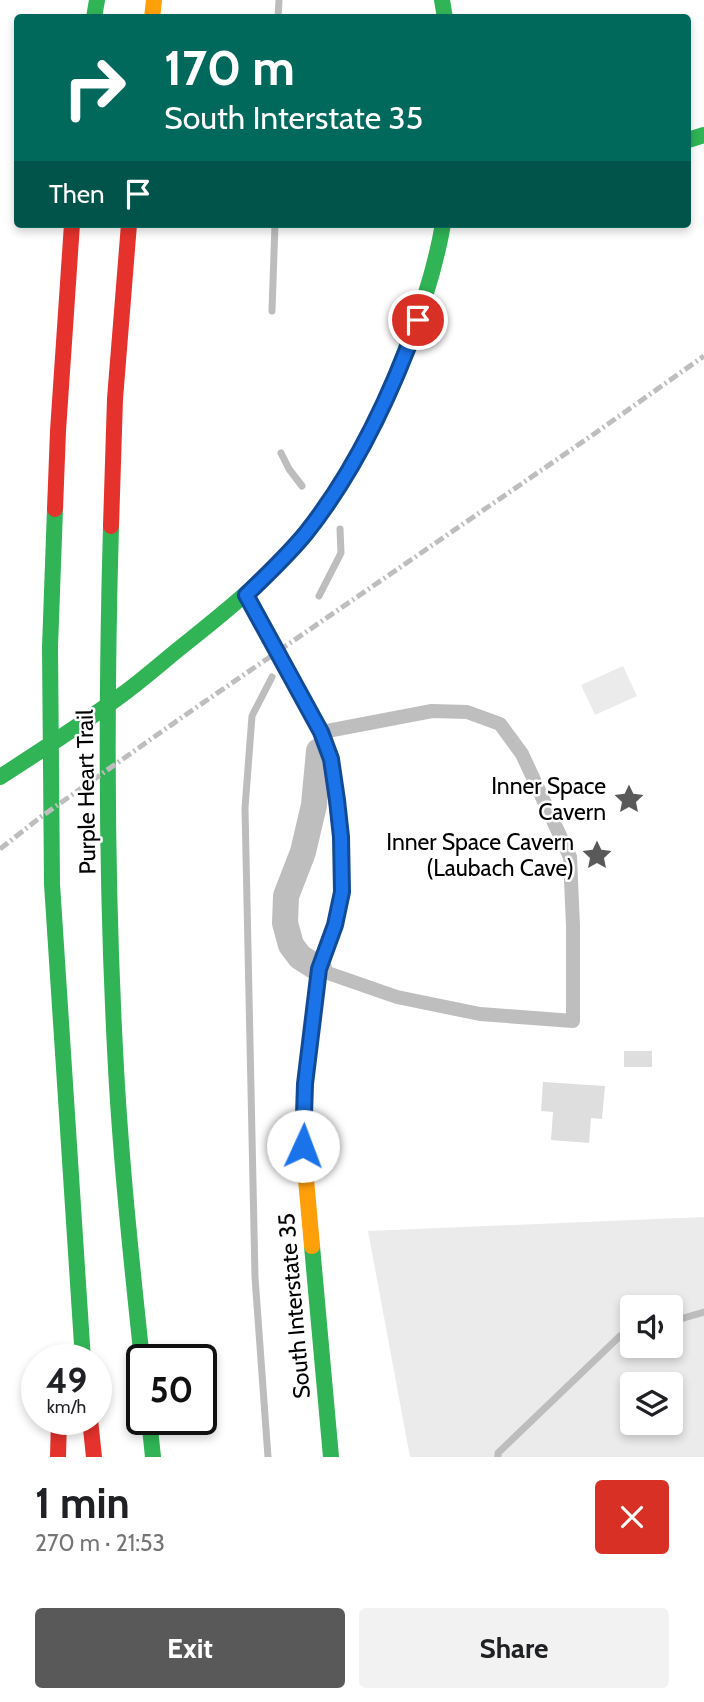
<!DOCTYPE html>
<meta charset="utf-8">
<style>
body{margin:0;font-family:Cabin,sans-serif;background:#f2f2f2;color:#202124;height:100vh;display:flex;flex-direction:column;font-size:26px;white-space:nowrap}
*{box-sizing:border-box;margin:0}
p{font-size:23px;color:#757577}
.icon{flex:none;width:38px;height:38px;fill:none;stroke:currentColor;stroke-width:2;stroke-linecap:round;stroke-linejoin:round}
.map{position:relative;height:1457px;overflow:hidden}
.panel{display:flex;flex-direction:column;background:#fff;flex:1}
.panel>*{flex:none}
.top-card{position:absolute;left:14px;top:14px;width:677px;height:214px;border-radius:7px;box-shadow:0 4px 10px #0003;background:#00695c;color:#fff;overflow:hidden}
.fabs{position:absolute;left:620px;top:1295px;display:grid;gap:14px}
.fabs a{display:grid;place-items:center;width:63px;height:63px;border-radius:7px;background:#fff;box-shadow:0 4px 10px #0003;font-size:35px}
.speed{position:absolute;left:21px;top:1344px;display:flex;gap:14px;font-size:35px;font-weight:700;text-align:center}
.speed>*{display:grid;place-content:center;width:91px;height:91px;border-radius:50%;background:#fff;box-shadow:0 4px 10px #0003;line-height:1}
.speed small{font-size:18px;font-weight:400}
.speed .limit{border:4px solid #111;border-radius:10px;background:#fff;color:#111}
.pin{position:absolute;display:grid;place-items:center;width:60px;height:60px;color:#fff;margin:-30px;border:4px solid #fff;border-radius:50%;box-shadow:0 2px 7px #0007}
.me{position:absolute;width:77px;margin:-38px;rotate:2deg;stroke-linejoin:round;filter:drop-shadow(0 0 5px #0008)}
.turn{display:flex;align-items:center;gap:24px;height:147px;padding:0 35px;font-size:32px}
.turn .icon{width:91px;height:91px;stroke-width:2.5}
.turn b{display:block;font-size:49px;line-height:60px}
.then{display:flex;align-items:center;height:66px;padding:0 35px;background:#0003;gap:14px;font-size:26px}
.round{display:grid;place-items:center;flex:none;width:74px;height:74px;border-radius:7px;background:#f2f2f2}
.head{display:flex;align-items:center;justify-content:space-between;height:119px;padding:0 35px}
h1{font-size:42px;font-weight:800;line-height:52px}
.cta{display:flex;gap:14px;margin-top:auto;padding:14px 35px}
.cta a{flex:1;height:80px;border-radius:7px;background:#595959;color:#fff;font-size:28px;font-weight:800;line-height:80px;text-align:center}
.cta a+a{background:#f2f2f2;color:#202124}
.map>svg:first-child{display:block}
.green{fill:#ebebeb;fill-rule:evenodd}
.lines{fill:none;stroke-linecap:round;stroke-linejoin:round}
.stream{stroke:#bdbdbd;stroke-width:7}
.building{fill:#dedede}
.lane{stroke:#bebebe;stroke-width:14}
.street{stroke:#bebebe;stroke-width:26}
.fast{stroke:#30b455;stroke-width:16}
.slow{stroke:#ff9f0a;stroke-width:16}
.jam{stroke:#e5322d;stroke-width:16}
.rail{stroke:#bebebe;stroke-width:5;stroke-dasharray:10 3.5 2 3.5;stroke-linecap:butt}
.route-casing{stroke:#114b97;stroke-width:18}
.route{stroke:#1a73e8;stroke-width:12}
.labels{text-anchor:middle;stroke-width:5;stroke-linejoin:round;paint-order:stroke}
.poi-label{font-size:23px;fill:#000;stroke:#fff;text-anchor:end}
.street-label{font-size:23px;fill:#000;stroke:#fff}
</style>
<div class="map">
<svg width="704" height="1457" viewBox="0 0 704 1457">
<rect width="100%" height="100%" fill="#fff"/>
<path class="green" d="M623 666 637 696 595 715 581 685Z
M704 1217V1457H410L368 1231ZM632 1307H670V1346H632ZM632 1384H670V1423H632Z"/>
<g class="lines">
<path class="stream" d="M278 18 279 0
M272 311 275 224
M281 453 289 469 302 486
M319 596 341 553 340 529
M670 1322 704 1312
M268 1457 255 1277 245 808 252 716 272 677
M498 1457V1453L620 1336 632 1333"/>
</g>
<path class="building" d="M624 1051H652V1067H624Z
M543 1082 605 1086 602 1119 591 1118 589 1143 551 1140 553 1112 541 1111Z"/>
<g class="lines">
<path class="lane" d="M322 971 397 997 480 1014 573 1021V926L570 857 522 754 500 724 467 712 432 711 322 732"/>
<path class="street" d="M319 751 314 805 303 852 286 896 285 923 291 945 300 957 319 969"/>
<path class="fast" d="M442 0 445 18
M94 18 97 0
M688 140 704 135
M55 509 50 647 52 884 83 1360
M111 526C106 700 106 875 115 1049 120 1153 131 1257 142 1360
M0 777C42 750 84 723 123 694 146 677 167 658 190 640 230 608 269 576 303 536 351 480 383 410 409 341 424 303 436 264 443 224
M312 1246 331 1457
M149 1419 153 1457"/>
<path class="slow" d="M152 18 154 0
M312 1246 303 1146 305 1085 319 969 335 925 342 893V883"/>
<path class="jam" d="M55 509 58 431 72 224
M111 526 115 399 129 224
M246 595 321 732 331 759 341 837 342 883
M90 1419 94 1457
M58 1457 59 1419"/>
<path class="rail" d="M0 849 42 816 181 718 594 434 704 356"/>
</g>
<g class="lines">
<g class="route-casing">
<path id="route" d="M303 1146 305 1084 319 969 335 925 342 892 341 837 337 800 331 759 321 732 246 595C267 575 288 555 306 533 356 470 391 395 418 320"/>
</g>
<use href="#route" class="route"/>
</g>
<defs>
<g id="sight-bare" transform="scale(2.415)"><path d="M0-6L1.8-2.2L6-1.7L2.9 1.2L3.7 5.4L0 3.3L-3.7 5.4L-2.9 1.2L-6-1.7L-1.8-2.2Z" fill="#595959" stroke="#fff" stroke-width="2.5" paint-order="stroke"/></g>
</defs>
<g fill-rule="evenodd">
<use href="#sight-bare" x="629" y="799"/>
<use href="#sight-bare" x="597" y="855"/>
</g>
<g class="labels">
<g class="poi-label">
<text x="606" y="794">Inner Space<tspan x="606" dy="26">Cavern</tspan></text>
<text x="574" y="850">Inner Space Cavern<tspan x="574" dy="26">(Laubach Cave)</tspan></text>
</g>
<g class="street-label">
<text transform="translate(86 792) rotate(-91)" y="8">Purple Heart Trail</text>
<text transform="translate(294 1306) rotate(-95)" y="8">South Interstate 35</text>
</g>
</g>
</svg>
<div class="fabs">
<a><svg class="icon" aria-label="sound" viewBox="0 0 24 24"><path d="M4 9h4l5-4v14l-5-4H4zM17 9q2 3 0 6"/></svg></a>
<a><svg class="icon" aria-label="layers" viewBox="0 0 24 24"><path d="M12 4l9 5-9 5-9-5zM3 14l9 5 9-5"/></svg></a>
</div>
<div class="speed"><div>49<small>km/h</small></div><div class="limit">50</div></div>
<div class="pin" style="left:418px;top:320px;background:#d93025"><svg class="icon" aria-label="arrive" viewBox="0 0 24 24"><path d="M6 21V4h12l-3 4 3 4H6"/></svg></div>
<svg class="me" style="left:303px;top:1146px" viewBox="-20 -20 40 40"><circle r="19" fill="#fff"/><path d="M0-13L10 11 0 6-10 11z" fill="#1a73e8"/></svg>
<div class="top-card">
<div class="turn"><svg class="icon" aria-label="right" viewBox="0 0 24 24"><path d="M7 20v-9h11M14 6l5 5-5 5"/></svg><div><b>170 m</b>South Interstate 35</div></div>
<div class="then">Then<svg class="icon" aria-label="arrive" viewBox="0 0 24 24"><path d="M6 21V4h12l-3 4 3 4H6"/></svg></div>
</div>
</div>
<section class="panel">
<div class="head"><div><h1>1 min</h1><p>270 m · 21:53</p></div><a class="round" style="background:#d93025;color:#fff"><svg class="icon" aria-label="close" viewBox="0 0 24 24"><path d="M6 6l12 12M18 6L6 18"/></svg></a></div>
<div class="cta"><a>Exit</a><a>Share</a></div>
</section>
